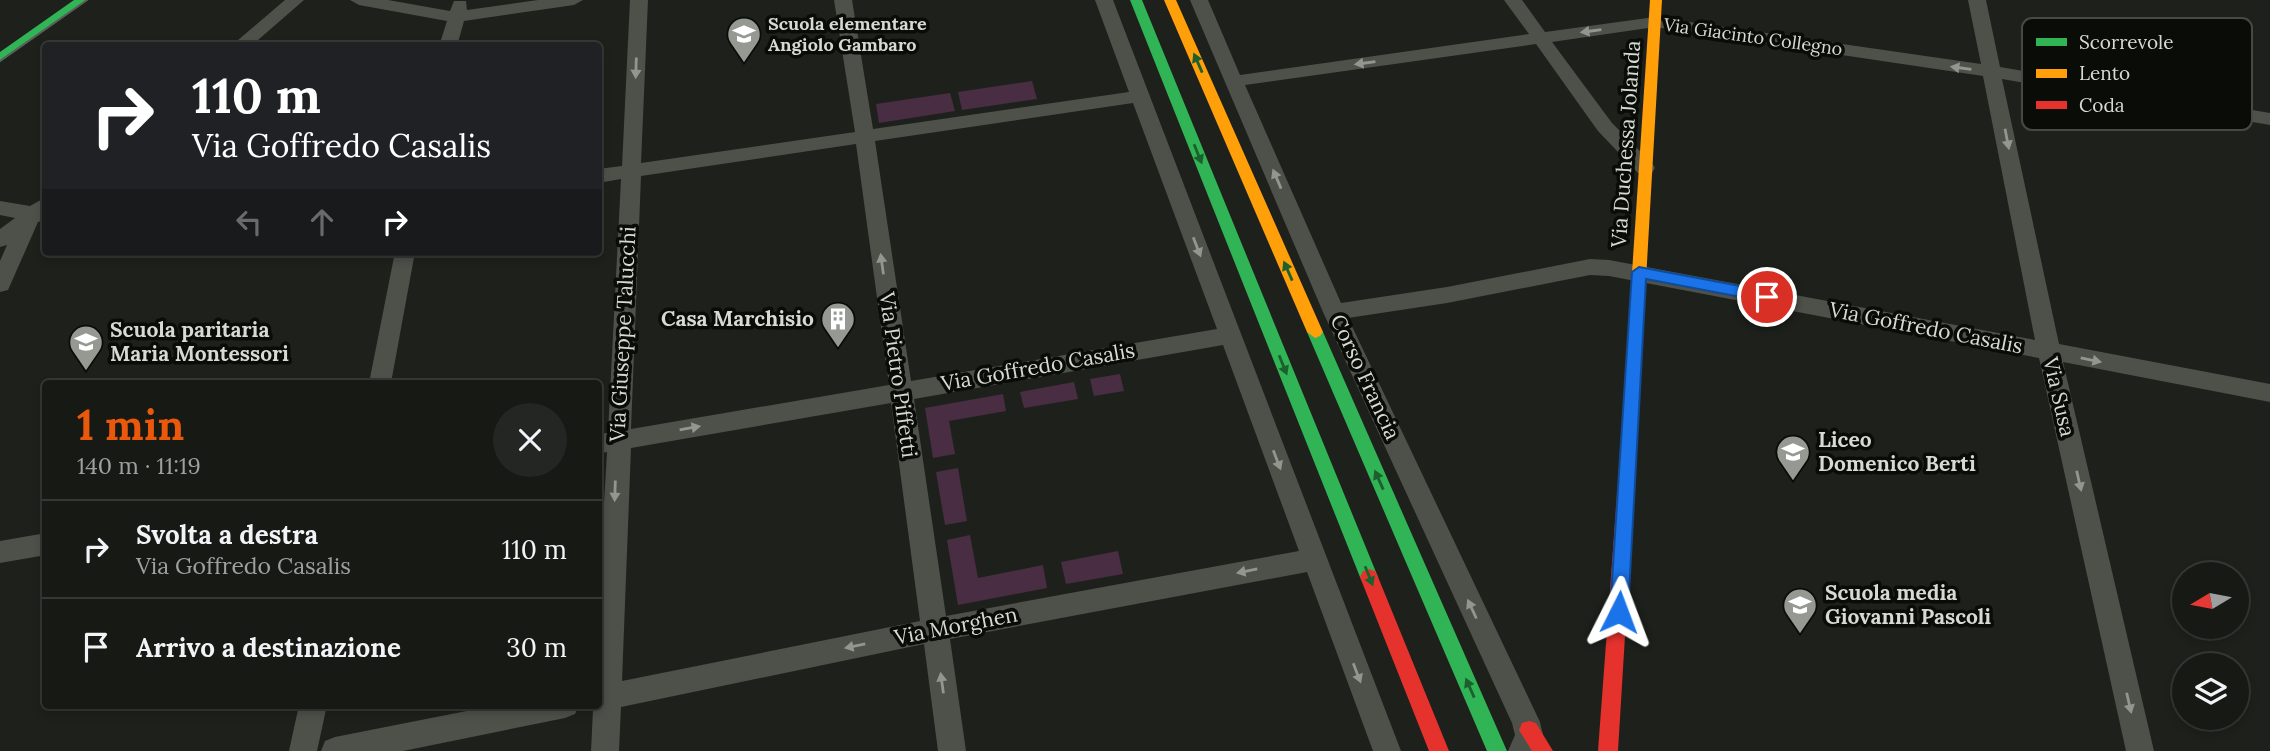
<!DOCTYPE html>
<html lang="it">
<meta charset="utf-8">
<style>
body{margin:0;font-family:Lora,serif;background:#232622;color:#f1f3f6;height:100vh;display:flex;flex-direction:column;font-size:26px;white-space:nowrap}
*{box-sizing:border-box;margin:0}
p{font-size:23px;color:#9ea0a0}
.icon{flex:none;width:38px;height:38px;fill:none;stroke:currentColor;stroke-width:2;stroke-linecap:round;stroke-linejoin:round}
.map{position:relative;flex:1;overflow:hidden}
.details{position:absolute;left:42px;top:380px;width:560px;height:329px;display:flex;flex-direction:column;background:#161914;border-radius:7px;box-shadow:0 4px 10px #0003,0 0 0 2px #353834}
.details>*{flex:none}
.top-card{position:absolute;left:42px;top:42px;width:560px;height:214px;border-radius:7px;box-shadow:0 4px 10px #0003,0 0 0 2px #353834;background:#202124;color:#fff;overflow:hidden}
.needle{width:46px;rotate:260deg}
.controls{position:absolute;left:2172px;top:562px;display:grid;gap:14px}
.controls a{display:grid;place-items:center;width:77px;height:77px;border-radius:50%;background:#161914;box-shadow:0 4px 10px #0003,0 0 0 2px #353834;font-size:35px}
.pin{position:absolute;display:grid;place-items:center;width:60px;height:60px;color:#fff;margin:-30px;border:4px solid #fff;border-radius:50%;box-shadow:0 2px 7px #0007}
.me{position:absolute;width:77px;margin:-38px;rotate:3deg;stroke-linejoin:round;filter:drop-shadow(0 0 5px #0008)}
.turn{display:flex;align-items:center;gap:24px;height:147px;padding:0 35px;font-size:32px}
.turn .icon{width:91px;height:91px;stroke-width:2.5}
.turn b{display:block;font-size:49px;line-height:60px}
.lanes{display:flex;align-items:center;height:66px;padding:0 35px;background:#0003;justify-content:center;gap:35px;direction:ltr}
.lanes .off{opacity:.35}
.round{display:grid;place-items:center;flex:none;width:74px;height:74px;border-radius:37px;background:#232622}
.head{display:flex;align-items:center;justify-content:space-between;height:119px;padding:0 35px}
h1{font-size:42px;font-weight:800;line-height:52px;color:#ea580c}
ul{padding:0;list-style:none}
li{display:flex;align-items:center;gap:21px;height:98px;padding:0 35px;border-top:2px solid #353834}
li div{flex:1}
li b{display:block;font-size:26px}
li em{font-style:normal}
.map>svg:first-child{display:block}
.green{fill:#482d43}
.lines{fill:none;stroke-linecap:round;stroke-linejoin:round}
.street{fill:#4d514a;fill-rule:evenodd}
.fast{fill:#30b455;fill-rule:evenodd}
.slow{fill:#ff9f0a;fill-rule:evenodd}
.jam{fill:#e5322d;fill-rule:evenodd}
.tram{stroke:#5a5d58;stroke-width:2}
.oneway{fill:#91968e}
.oneway2{fill:#1c602e}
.route{fill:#1a73e8;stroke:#114b97;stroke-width:2}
.labels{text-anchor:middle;stroke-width:7;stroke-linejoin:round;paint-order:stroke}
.far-poi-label{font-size:18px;font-weight:bold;fill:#d5dad2;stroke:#090c07;text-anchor:start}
.far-street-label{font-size:18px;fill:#d5dad2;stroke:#090c07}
.street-label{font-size:21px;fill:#d5dad2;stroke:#090c07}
.poi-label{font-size:21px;font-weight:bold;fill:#d5dad2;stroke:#090c07;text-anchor:start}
.key{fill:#090c07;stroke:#464a44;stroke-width:2}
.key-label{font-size:19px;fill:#d5dad2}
</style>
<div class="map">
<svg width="2270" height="751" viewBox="0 0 2270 751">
<rect width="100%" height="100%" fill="#1e211b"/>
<path class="green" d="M1032 81 1037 99 962 110 958 92Z
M950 93 955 111 879 123 876 104Z
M1120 374 1124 391 1094 396 1090 379Z
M1074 382 1078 399 1024 408 1020 392Z
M1003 394 1006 411 949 421 955 454 933 458 925 408Z
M958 468 967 521 945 525 936 472Z
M970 535 978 578 1043 565 1047 588 958 605 947 540Z
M1118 551 1123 574 1066 584 1061 562Z"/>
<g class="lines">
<path class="street" d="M285 0H304L251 46H231Z
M350 0H388L450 11 454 1H466L467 10 538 0H583L574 5 464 21 457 46H439L447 21 359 5Z
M630 0H648L641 163 855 132 834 0H852L873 129 1129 92 1095 0H1113L1401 751H1373L1307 572 950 639 966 751H938L924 644 621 707 619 751H591L593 710 587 705H598V605L607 452 598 454V434L608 433 621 179 598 183V169L622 166ZM1133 103 1217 329 911 381 875 141ZM856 144 889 385 631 429 641 176ZM1223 345 1299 551 946 616 914 399ZM891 403 920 621 622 681 631 448Z
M1190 0H1208L1240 75 1529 34 1504 0H1522L1545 32 1655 17 1981 64 1968 0H1986L2000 67 2270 113V125L2002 79 2059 344 2270 384V402L2063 362 2154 751H2126L2039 358 1609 276 1590 275 1447 303 1348 318 1540 722 1543 735 1536 751H1508L1515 735 1512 723 1323 312ZM1655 27 1983 76 2035 340 1609 260 1590 259 1447 287 1341 303 1245 85 1536 44 1598 131 1638 173H1652L1655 168 1652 163 1612 123 1552 42Z
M46 197V220L38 222 8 290 0 292V261L7 245 0 247V229L15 218 0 215V201L30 206Z
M395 252H415L391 383H369Z
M46 533V555L0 563V541Z
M299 705H327L317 751H289Z
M497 705H579L575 714 565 718 403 751H321L325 741 335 737Z"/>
<path class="fast" d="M74 0H88L0 62V52Z
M1130 0H1142L1378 577 1375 583 1369 585 1363 583 1360 577Z
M1315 326 1323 332 1507 751H1487L1307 332Z"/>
<path class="slow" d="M1164 0H1176L1323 332 1320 336 1315 338 1307 332Z
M1650 0H1662L1636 455 1634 460 1628 462 1622 460 1620 455Z"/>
<path class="jam" d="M1628 448 1634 450 1636 455 1618 751H1598L1620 455 1622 450Z
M1369 569 1375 571 1378 577 1449 751H1429L1360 577 1363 571Z
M1529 721 1536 723 1553 751H1532L1519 730 1522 723Z"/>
<path class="tram" d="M0 61 87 0"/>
</g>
<defs><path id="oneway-solid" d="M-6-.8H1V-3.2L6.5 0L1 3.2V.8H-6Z" transform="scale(1.75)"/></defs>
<g class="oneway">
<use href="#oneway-solid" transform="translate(1591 31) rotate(172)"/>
<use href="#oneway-solid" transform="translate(1365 63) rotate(172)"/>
<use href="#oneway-solid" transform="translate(636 68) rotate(92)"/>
<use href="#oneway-solid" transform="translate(1961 68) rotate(-172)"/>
<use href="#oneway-solid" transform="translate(2007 139) rotate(79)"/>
<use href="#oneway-solid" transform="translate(1277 179) rotate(-113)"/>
<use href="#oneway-solid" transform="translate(1197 247) rotate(69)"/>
<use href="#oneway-solid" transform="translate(882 264) rotate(-98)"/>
<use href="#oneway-solid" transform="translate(2091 360) rotate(11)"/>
<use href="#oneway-solid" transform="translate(690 428) rotate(-10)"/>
<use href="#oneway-solid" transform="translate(1277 460) rotate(69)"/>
<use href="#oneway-solid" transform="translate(2079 481) rotate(77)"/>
<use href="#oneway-solid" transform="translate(615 491) rotate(92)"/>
<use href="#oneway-solid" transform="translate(1247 571) rotate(169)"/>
<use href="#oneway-solid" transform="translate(1472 609) rotate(-115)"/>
<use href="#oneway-solid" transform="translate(855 646) rotate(168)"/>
<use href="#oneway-solid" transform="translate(1357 673) rotate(69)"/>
<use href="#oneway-solid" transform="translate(942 683) rotate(-98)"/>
<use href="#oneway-solid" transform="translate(2129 703) rotate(77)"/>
</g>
<g class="oneway2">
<use href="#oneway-solid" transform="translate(1198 63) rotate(-114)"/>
<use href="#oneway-solid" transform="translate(1198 154) rotate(68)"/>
<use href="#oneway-solid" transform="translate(1288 271) rotate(-114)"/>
<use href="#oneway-solid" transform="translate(1283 365) rotate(68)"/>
<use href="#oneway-solid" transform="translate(1379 480) rotate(-114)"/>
<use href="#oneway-solid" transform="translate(1369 576) rotate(68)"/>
<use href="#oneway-solid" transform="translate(1470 688) rotate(-114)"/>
</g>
<path class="route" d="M1639 267 1767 291 1775 297 1767 302 1646 279 1628 612 1625 618 1619 621 1612 618 1610 612 1632 272Z"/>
<defs>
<g id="school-pin" transform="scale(1.75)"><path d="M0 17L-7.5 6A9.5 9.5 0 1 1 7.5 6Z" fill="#959992" stroke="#090c07"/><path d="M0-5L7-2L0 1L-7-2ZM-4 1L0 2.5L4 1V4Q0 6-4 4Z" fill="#fff"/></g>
<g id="building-pin" transform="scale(1.75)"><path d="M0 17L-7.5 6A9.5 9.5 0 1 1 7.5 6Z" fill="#959992" stroke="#090c07"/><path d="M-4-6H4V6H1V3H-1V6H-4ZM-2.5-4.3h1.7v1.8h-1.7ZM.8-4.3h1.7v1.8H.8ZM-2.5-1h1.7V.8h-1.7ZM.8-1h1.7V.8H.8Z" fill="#fff"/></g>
</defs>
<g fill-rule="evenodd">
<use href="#school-pin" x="744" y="34"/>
<use href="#building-pin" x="838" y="319"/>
<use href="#school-pin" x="86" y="342"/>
<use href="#school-pin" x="1793" y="452"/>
<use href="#school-pin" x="1800" y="605"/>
</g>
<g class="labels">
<g class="far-poi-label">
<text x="768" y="30">Scuola elementare<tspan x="768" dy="21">Angiolo Gambaro</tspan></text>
</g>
<g class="far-street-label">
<text transform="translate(1753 37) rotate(8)" y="6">Via Giacinto Collegno</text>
</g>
<g class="street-label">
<text transform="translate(1626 144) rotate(-86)" y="7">Via Duchessa Jolanda</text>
<text transform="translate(1926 328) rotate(11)" y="7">Via Goffredo Casalis</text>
<text transform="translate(623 334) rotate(-87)" y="7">Via Giuseppe Talucchi</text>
<text transform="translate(1038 367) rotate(-10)" y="7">Via Goffredo Casalis</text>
<text transform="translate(898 375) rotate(82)" y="7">Via Pietro Piffetti</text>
<text transform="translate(1365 377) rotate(65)" y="7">Corso Francia</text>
<text transform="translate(2059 397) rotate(77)" y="7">Via Susa</text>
<text transform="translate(956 626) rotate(-11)" y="7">Via Morghen</text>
</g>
<g class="poi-label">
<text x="814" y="326" text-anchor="end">Casa Marchisio</text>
<text x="110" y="337">Scuola paritaria<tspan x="110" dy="24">Maria Montessori</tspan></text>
<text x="1818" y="447">Liceo<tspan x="1818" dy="24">Domenico Berti</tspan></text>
<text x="1825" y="600">Scuola media<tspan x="1825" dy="24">Giovanni Pascoli</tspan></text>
</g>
</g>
<rect x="2022" y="18" width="230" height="112" rx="10" class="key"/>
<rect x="2036" y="38" width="31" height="8" fill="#30b455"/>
<rect x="2036" y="69" width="31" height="9" fill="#ff9f0a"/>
<rect x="2036" y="101" width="31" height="8" fill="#e5322d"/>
<g class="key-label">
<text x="2079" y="49">Scorrevole</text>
<text x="2079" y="80">Lento</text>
<text x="2079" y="112">Coda</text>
</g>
</svg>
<div class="controls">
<a><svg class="needle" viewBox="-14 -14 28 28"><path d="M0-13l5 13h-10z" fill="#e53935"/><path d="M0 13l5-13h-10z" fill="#9ea0a0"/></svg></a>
<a><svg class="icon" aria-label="layers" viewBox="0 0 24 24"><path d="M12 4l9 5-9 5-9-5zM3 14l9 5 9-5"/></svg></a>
</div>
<div class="pin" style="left:1767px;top:297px;background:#d93025"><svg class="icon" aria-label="arrive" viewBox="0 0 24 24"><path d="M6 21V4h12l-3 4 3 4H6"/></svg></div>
<svg class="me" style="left:1619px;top:612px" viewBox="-20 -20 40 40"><path d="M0-17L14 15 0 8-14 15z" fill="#1a73e8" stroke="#fff" stroke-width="4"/></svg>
<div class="top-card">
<div class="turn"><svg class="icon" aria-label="right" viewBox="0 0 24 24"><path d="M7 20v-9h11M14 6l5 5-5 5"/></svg><div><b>110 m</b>Via Goffredo Casalis</div></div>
<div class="lanes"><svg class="icon off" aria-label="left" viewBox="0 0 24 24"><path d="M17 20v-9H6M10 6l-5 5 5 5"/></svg><svg class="icon off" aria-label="ahead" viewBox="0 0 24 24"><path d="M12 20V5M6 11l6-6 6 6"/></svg><svg class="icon" aria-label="right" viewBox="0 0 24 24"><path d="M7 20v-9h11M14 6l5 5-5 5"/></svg></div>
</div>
<section class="details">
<div class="head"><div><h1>1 min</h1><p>140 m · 11:19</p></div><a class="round"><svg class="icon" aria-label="close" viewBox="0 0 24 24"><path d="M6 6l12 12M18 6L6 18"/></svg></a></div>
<ul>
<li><svg class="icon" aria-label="right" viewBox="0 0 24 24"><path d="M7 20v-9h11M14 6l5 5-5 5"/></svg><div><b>Svolta a destra</b><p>Via Goffredo Casalis</p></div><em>110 m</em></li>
<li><svg class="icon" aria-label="arrive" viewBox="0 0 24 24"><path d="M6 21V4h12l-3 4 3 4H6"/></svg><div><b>Arrivo a destinazione</b></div><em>30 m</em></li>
</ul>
</section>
</div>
